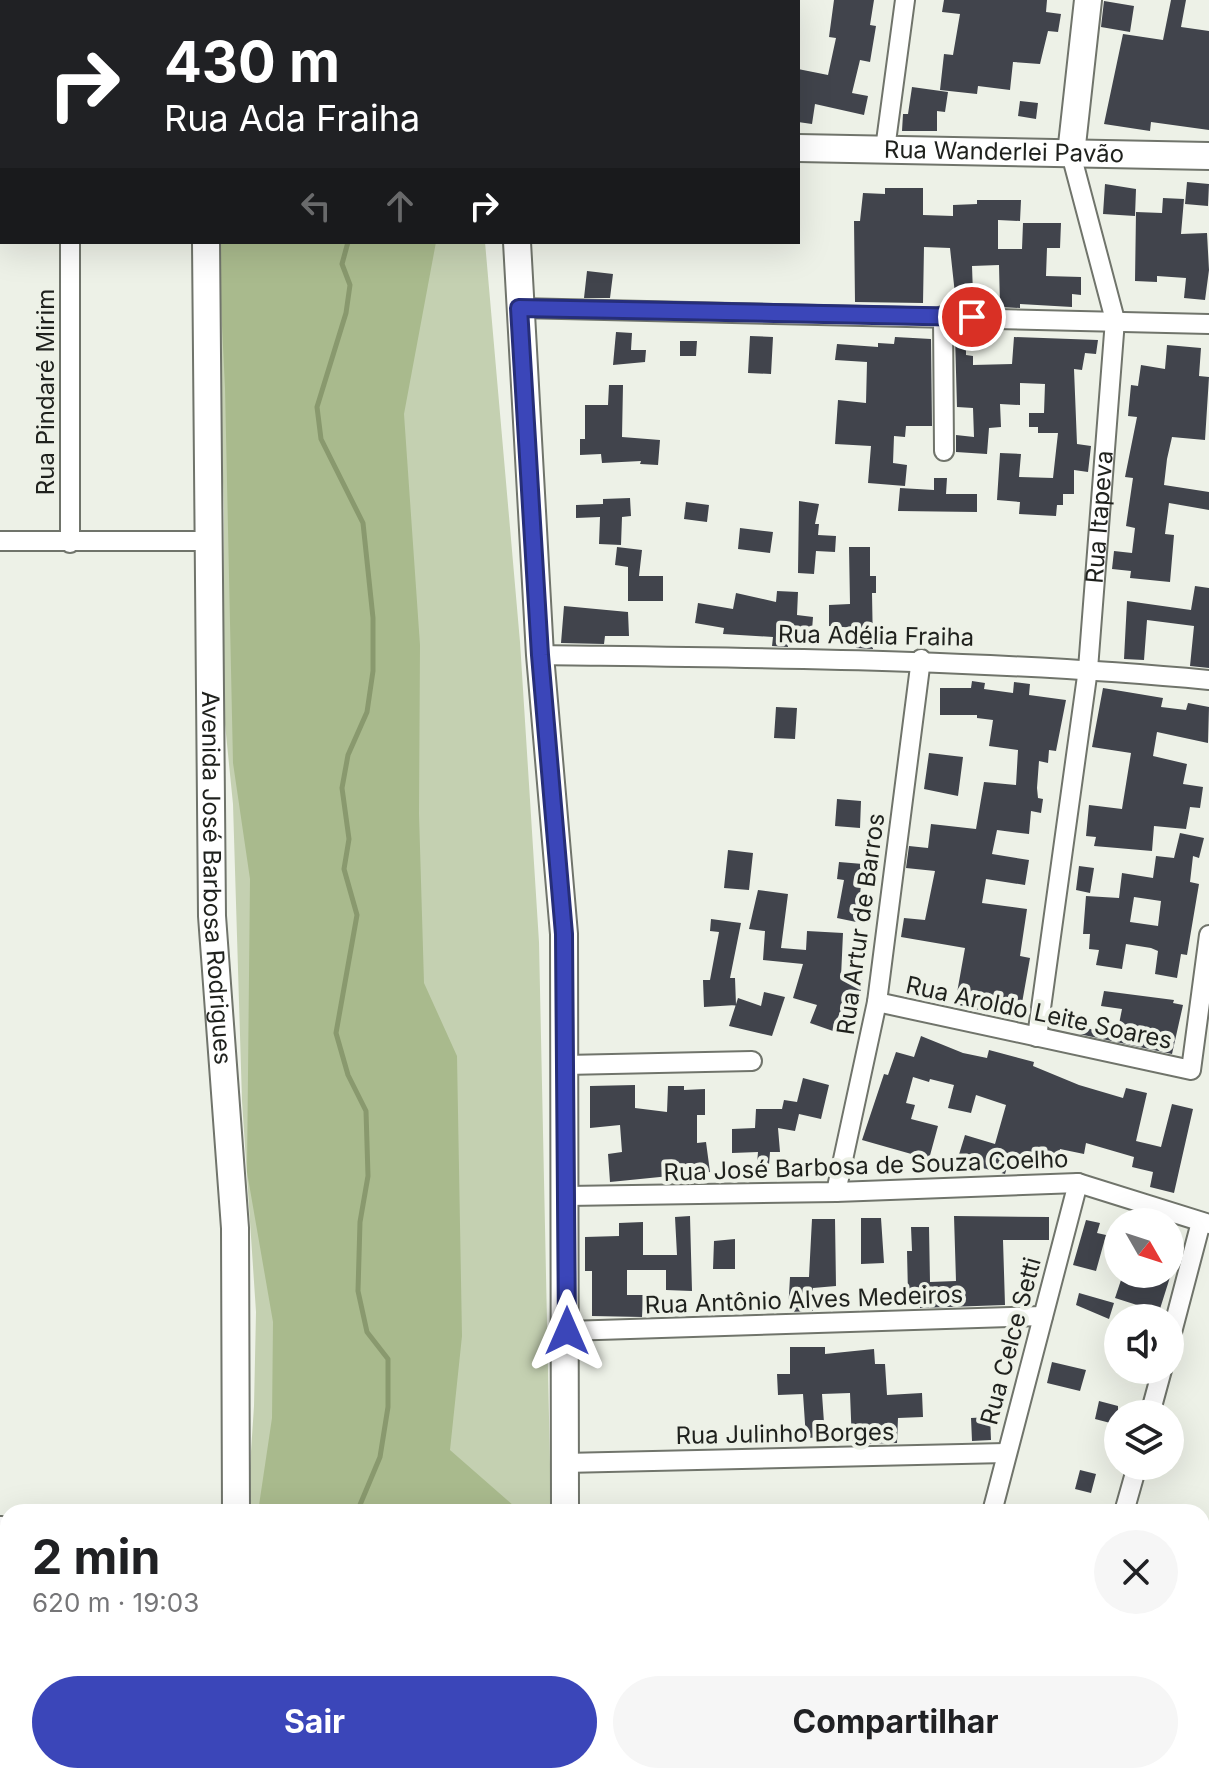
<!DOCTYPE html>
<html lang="pt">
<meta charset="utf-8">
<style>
body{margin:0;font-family:Inter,sans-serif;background:#f6f6f6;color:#202124;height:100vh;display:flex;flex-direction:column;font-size:30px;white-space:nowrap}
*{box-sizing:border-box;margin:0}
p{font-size:26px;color:#757577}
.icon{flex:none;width:44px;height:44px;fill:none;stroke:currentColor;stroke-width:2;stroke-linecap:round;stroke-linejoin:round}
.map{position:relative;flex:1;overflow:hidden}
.panel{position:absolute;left:0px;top:1504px;width:1210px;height:280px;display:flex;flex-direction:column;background:#fff;border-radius:24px 24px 0 0;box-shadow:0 8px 32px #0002}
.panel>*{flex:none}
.banner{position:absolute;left:0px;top:0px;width:800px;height:244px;box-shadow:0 8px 32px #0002;background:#202124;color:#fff;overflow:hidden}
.needle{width:52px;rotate:129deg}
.buttons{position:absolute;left:1104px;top:1208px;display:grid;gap:16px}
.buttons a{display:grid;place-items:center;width:80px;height:80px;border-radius:50%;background:#fff;box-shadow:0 8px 32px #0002;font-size:40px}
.pin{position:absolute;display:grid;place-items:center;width:68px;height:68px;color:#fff;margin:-34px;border:4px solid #fff;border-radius:50%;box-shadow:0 2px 8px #0007}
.me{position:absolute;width:88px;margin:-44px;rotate:0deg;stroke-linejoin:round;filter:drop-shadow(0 0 6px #0008)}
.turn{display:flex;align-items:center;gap:28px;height:168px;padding:0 32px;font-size:36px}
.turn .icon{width:104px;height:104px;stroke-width:2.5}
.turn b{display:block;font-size:56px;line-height:68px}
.lanes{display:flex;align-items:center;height:76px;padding:0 32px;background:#0003;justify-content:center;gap:40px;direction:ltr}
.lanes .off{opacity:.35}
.round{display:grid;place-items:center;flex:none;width:84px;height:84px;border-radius:42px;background:#f6f6f6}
.overview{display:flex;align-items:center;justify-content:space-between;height:136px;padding:0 32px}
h1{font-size:48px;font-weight:700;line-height:60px}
.action{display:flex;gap:16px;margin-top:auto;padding:16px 32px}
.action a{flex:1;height:92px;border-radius:48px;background:#3b46b9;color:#fff;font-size:32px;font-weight:700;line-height:92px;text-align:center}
.action a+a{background:#f6f6f6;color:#202124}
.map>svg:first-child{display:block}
.green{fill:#c4d0b1}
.forest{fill:#a9ba8d}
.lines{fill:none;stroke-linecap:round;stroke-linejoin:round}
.stream{stroke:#89996e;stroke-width:5}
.building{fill:#41444c;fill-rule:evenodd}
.street-casing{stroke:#70746b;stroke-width:22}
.secondary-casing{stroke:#70746b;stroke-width:30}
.street{stroke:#fff;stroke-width:18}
.secondary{stroke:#fff;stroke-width:26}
.route-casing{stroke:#262e78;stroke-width:20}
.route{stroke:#3b46b9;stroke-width:14}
.labels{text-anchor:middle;stroke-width:8;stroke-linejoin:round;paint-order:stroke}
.street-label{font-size:24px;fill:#1f211d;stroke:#edf1e7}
</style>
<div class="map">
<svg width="1209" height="1784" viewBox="0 0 1209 1784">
<rect width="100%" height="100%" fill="#edf1e7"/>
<path class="green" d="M215 242H485L520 642 539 942 551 1512H247L254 1406 256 1312 242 1101 233 804 224 714V511Z
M576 1776H1100L1120 1784H570Z"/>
<path class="forest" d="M250 0H458V2H251Z
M218 242H436L404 414 420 645 419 814 424 983 457 1056 462 1336 450 1450 521 1512H258L272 1418 273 1322 247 1172 250 879 233 763 225 388Z
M208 1776H545V1784H205Z"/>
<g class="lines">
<path class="stream" d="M371 2 373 0
M348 242 342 264 350 285 346 313 317 407 321 439 363 523 373 618V671L367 712 348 755 342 788 349 839 344 869 357 915 336 1033 348 1075 366 1111 368 1176 360 1222 358 1291 367 1332 388 1359V1407L380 1457 357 1512
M351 1776 356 1784"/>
</g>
<path class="building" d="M834 0H874L870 25 876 26 870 62 860 60 852 93 868 96 864 115 815 104 812 124 798 122V69L828 75 836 38 829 37Z
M944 0H1047L1046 12 1061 14 1058 32 1048 31 1040 64 1013 62 1010 90 978 86 977 94 940 90 944 54 953 55 960 14 942 12Z
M1171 0H1186L1181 27 1209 31V130L1151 122 1150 131 1104 124 1123 34 1163 40Z
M1104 1 1134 6 1130 32 1101 27Z
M912 87 948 92 945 112 937 111V131H902L903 114H908Z
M1020 101 1038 103 1036 119 1018 116Z
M1187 182 1209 184 1208 206 1185 204Z
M1105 184 1136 189 1135 216 1103 214Z
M885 188H923V215L953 216V205L977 204V200H1021L1020 221 998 220V249H1022L1023 223H1061L1060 248H1047L1046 276 1081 277V295L1072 294V307L1020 304V308L1000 307 999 265 972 266 973 294H955L950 248 924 247 923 303 855 302 854 221H860L863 193 885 194Z
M1163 198 1184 199 1181 234 1207 233 1209 270 1205 300 1184 298 1186 278 1157 276V282L1135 281 1136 212 1162 213Z
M587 271 613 274 610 298H584Z
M616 332 632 333 631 350H646L645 362 613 365Z
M750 336 773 337 771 374 748 373Z
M895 337 931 339 932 426H906L905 437 894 436 893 463 907 465 905 486 868 483 871 446 835 444 838 400 866 403 867 362 835 360 837 344 878 347V343L894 344Z
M955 337H966V355L973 356V365L1012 364 1014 337 1098 340 1096 354 1085 353 1082 370 1074 369 1077 444 1091 446 1088 472 1074 470V494H1063V505H1057L1056 516 1019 514 1020 502 997 500 1000 453 1021 454 1019 477 1053 478 1058 433H1038V427H1029V413H1044L1045 384 1020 383V405L1000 404 1001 427 989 428 987 454 956 452V435L974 437 973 408 957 407Z
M680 341H697L696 356H680Z
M1167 345 1201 348 1199 376 1209 377 1205 440 1172 437 1167 459 1164 485 1209 492V510L1169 503 1165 534 1174 535 1170 582 1130 578 1131 571 1112 569 1114 551 1132 553 1135 528 1126 526 1133 478 1125 477 1137 417 1128 416 1131 385 1138 386 1141 365 1165 369Z
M609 385H623L622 437 660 440 658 465 640 464 641 461 602 463 601 454 580 455V439H585V405H608Z
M934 478H947L946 494H977V512L898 511 900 488 934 490Z
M630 498 631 516 622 517 621 545 599 544 600 517 576 518V505L603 504V499Z
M799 501 819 504 815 524H819L818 535 836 536 835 552 816 551 814 574 798 573Z
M686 502 709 505 707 522 684 519Z
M740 528 773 532 770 553 738 549Z
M617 547 642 550 639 576H663V601H628V567L615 565Z
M849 547H870V576H876V593H872L873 649 856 648 857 628 829 626V605L850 604Z
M1195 586 1209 588V668L1190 666 1194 626 1147 620 1144 660 1124 659 1127 601 1191 610Z
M777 591 798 592 797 615 813 617 812 630 794 629V636H788V647L772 646 773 637 723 634 724 628 695 623 698 603 733 609 736 593 776 602Z
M564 606 628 612 629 636H605L604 644 561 643Z
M972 681 985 683 984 689 1013 693 1014 682 1030 684 1029 695 1066 700 1056 751 1049 750 1048 763 1039 761 1037 788 1038 798 1043 799 1041 813 1031 811 1029 834 997 830 992 854 1029 860 1025 885 986 879 982 903 1027 909 1020 956 1030 958 1019 1020 955 1004 965 948 901 937 904 918 925 920 935 871 906 868 909 846 928 848 931 824 976 829 984 782 1016 785 1018 750 989 746 993 720 977 718V715H940V688H971Z
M1103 688 1163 698 1161 707 1186 710 1188 703 1209 707 1208 743 1157 732 1153 756 1187 764 1183 784 1203 787 1200 808 1190 807 1186 829 1154 826 1152 851 1094 846 1096 837 1086 836 1089 805 1122 809 1131 753 1092 747Z
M776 707 797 708 795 739 774 738Z
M929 753 963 757 958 796 924 789Z
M837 799 861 801 860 828 835 826Z
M1180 833 1204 838 1199 858 1193 856 1190 882 1199 884 1187 955 1181 954 1177 978 1155 974 1158 951 1151 948 1126 944 1122 969 1096 965 1099 950 1089 949 1090 934H1083L1086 896 1119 898 1122 873 1153 878 1156 856 1174 858ZM1134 897 1161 901 1158 926 1130 922Z
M728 850 753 853 749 890 724 888Z
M839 862 863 864 860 895 871 897 866 924 837 918 844 880 837 879Z
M1079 866 1094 868 1090 893 1076 890Z
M758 890 788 894 781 948 806 950 807 931 843 933 841 977 863 980 855 1016 840 1012 833 1031 810 1023 817 1005 793 998 803 964 763 960 765 931 749 929Z
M711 919 741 923 730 978H735L736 1005 704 1007 703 980H710L719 932 710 931Z
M1104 991 1174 1000 1173 1003 1183 1005 1172 1054 1079 1034 1080 1027 1117 1034 1122 1009 1101 1006Z
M764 992 785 997 772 1036 729 1026 738 998 761 1006Z
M921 1036 963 1053 987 1058 989 1050 1034 1062 1033 1066 1079 1085 1123 1098 1126 1088 1147 1093 1136 1141 1161 1147 1172 1104 1193 1109 1174 1193 1150 1187 1153 1172 1132 1167 1134 1157 1086 1143 1084 1154 1060 1149 1056 1165 1032 1160 1030 1169 1008 1164 1005 1174 957 1161 965 1135 995 1144 1006 1105 976 1095 971 1113 948 1108 954 1085 930 1079 929 1082 913 1077 906 1103 915 1105 911 1119 938 1126 929 1159 862 1140 884 1074 888 1075 896 1052 914 1057Z
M803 1078 829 1085 821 1119 799 1114 795 1131 778 1128 780 1152H770L768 1177 756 1176 758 1152 732 1153V1129L755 1128 756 1109H782L784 1100 797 1102Z
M635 1085V1108L667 1112 668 1086H684V1090L705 1089V1115H697V1143L706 1142 710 1172 610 1182 608 1154 622 1152 620 1125 590 1128V1086Z
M690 1216 692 1291 666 1290V1270H627V1295H643L642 1317 592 1316V1271H585V1237L619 1236V1223L643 1222V1255H677L675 1217Z
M954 1216 1049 1217V1240H1003L1005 1305 920 1308V1293L908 1294 907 1251H912L911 1227H929L930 1282 956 1281Z
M861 1218H881L884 1263 861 1264Z
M812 1219H835L836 1286 813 1288V1311L788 1312 790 1277H809Z
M1086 1220 1100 1223 1097 1233 1106 1235 1096 1271 1073 1265Z
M735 1239V1269H713L714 1241Z
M1123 1274H1171L1159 1312 1115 1298Z
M1079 1293 1114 1303 1109 1319 1076 1305Z
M790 1347H825V1354L874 1349 875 1364H885L887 1395 922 1393 923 1417 898 1418 897 1443 852 1444 850 1393 822 1394 825 1437 806 1438 803 1394 778 1395 777 1374H790Z
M1052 1362 1086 1370 1080 1391 1047 1383Z
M1099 1401 1118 1406V1425L1095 1419Z
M990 1417 991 1440 972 1441 971 1418Z
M1080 1470 1096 1474 1091 1493 1075 1489Z"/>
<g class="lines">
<g class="street-casing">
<g id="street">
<path d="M85 2 86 0"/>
<path d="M719 2V0"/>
<path d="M885 149 905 0"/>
<path d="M519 308 1209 324"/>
<path d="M943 316 944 451"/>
<path d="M0 541H208"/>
<path d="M70 543V242"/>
<path d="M540 655C764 658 986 659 1209 680"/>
<path d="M877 1002 1191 1070 1209 935"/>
<path id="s1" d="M1037 1037 1088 669 1115 320 1071 154"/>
<path d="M565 1065 752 1061"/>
<path d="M836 1192 877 1002 921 659"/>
<path d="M567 1196 836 1192 1078 1183 1209 1224"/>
<path d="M567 1331 1043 1316"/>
<path d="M1170 1340 1201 1222"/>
<path d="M1150 1414 1162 1370"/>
<path d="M564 1463 1006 1453"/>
<path d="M992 1512 1078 1183"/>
<path d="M1124 1512 1137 1466"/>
<path d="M1202 1724 1209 1696"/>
<path d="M1187 1784 1189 1776"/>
</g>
</g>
<g class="secondary-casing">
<g id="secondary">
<path d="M208 2V0"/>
<path d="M532 2V0"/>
<path d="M0 133H2"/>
<path id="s2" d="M798 148 1209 156"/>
<path d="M1071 154 1088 0"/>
<path id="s3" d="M206 242 212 916 235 1228 236 1512"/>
<path d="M517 242 540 655 564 934 565 1512"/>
<path d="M0 1530 8 1531"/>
<path d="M570 1776V1784"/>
<path d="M1100 1776 1120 1784"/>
<path d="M201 1784V1776"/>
</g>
</g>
<use href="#street" class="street"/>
<use href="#secondary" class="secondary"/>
</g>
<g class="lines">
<g class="route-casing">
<path id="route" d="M567 1331 564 934 540 655 519 308 972 317"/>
</g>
<use href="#route" class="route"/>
</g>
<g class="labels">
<g class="street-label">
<text dy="8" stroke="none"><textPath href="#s2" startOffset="206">Rua Wanderlei Pavão</textPath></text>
<text transform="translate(46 392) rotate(-90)" y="8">Rua Pindaré Mirim</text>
<text dy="8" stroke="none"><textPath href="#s1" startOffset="524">Rua Itapeva</textPath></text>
<text transform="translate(876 636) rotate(1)" y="8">Rua Adélia Fraiha</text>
<text dy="8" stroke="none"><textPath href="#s3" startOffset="636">Avenida José Barbosa Rodrigues</textPath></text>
<text transform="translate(861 924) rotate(-82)" y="8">Rua Artur de Barros</text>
<text transform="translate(1039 1013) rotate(12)" y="8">Rua Aroldo Leite Soares</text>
<text transform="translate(866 1166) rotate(-2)" y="8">Rua José Barbosa de Souza Coelho</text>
<text transform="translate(804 1300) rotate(-2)" y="8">Rua Antônio Alves Medeiros</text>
<text transform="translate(1011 1341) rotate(-75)" y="8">Rua Celce Setti</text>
<text transform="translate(785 1434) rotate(-1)" y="8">Rua Julinho Borges</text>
</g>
</g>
</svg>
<div class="buttons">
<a><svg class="needle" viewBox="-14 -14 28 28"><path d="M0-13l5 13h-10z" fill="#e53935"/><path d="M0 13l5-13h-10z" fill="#757577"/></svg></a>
<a><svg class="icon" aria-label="sound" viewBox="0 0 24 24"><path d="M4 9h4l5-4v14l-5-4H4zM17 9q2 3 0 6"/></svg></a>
<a><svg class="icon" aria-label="layers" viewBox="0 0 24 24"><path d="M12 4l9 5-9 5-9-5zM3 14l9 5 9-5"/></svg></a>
</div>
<div class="pin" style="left:972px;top:317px;background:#d93025"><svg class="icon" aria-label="arrive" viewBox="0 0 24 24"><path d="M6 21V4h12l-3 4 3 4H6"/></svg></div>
<svg class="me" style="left:567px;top:1331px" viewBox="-20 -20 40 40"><path d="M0-17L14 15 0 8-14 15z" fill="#3b46b9" stroke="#fff" stroke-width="4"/></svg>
<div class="banner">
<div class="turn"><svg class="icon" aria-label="right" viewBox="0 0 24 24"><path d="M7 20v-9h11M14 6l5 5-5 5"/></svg><div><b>430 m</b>Rua Ada Fraiha</div></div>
<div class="lanes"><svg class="icon off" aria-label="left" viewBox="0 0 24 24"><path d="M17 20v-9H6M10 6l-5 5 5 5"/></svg><svg class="icon off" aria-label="ahead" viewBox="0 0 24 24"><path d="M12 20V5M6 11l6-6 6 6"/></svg><svg class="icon" aria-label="right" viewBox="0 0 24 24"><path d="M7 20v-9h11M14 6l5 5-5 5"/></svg></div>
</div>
<section class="panel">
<div class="overview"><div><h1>2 min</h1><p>620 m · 19:03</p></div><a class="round"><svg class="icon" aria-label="close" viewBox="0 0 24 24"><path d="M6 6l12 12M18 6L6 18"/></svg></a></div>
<div class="action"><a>Sair</a><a>Compartilhar</a></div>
</section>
</div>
